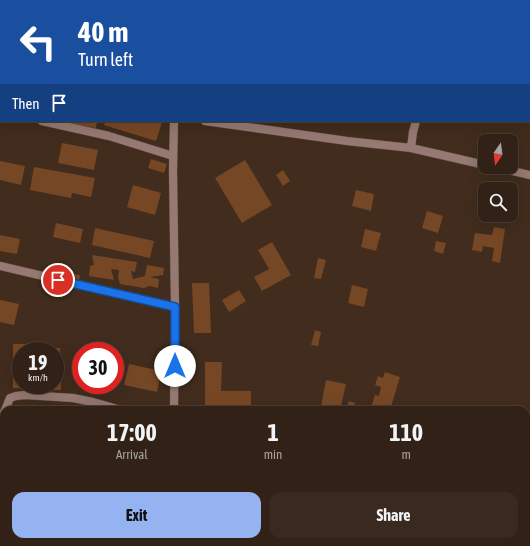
<!DOCTYPE html>
<style>
body{margin:0;font-family:"Asap Condensed",sans-serif;background:#39291f;color:#f1f3f6;height:100vh;display:flex;flex-direction:column;font-size:15px;white-space:nowrap}
*{box-sizing:border-box;margin:0}
p{font-size:13px;color:#a8a3a1}
.icon{flex:none;width:22px;height:22px;fill:none;stroke:currentColor;stroke-width:2;stroke-linecap:round;stroke-linejoin:round}
.map{position:relative;flex:1;overflow:hidden}
.side{position:absolute;left:0px;top:406px;width:530px;height:140px;display:flex;flex-direction:column;background:#312116;border-radius:12px 12px 0 0;box-shadow:0 4px 16px #0002,0 0 0 1px #4c3e35}
.side>*{flex:none}
.banner{position:absolute;left:0px;top:0px;width:530px;height:122px;box-shadow:0 4px 16px #0002,0 0 0 1px #4c3e35;background:#1a4fa0;color:#fff;overflow:hidden}
.needle{width:26px;rotate:194deg}
.tools{position:absolute;left:478px;top:134px;display:grid;gap:8px}
.tools a{display:grid;place-items:center;width:40px;height:40px;border-radius:8px;background:#312116;box-shadow:0 4px 16px #0002,0 0 0 1px #4c3e35;font-size:20px}
.speed{position:absolute;left:12px;top:342px;display:flex;gap:8px;font-size:20px;font-weight:700;text-align:center}
.speed>*{display:grid;place-content:center;width:52px;height:52px;border-radius:50%;background:#312116;box-shadow:0 4px 16px #0002,0 0 0 1px #4c3e35;line-height:1}
.speed small{font-size:10px;font-weight:400}
.speed .limit{border:6px solid #d22;background:#fff;color:#111}
.pin{position:absolute;display:grid;place-items:center;width:34px;height:34px;color:#fff;margin:-17px;border:2px solid #fff;border-radius:50%;box-shadow:0 1px 4px #0007}
.me{position:absolute;width:44px;margin:-22px;rotate:0deg;stroke-linejoin:round;filter:drop-shadow(0 0 3px #0008)}
.turn{display:flex;align-items:center;gap:14px;height:84px;padding:0 12px;font-size:18px}
.turn .icon{width:52px;height:52px;stroke-width:2.5}
.turn b{display:block;font-size:28px;line-height:34px}
.then{display:flex;align-items:center;height:38px;padding:0 12px;background:#0003;gap:8px;font-size:15px}
.eta{display:flex;justify-content:space-evenly;align-items:center;height:68px;text-align:center}
.eta b{font-size:24px;font-weight:700;line-height:28px}
.primary-button{display:flex;gap:8px;margin-top:auto;padding:8px 12px}
.primary-button a{flex:1;height:46px;border-radius:12px;background:#95b2f1;color:#111;font-size:16px;font-weight:700;line-height:46px;text-align:center}
.primary-button a+a{background:#39291f;color:#f1f3f6}
.map>svg:first-child{display:block}
.building{fill:#764725}
.lines{fill:none;stroke-linecap:round;stroke-linejoin:round}
.lane-casing{stroke:#5e4b3c;stroke-width:5.5}
.street-casing{stroke:#5e4b3c;stroke-width:9}
.lane{stroke:#957972;stroke-width:4.5}
.street{stroke:#957972;stroke-width:8}
.route-casing{stroke:#114b97;stroke-width:10}
.route{stroke:#1a73e8;stroke-width:7}
</style>
<div class="map">
<svg width="530" height="546" viewBox="0 0 530 546">
<rect width="100%" height="100%" fill="#412c1d"/>
<path class="building" d="M64 121H97L96 128 64 122Z
M106 121H159L162 122 156 141 104 125Z
M62 143 98 150 94 170 58 163Z
M151 159 167 164 164 173 148 168Z
M245 160 272 205 242 223 215 178Z
M0 161 25 166 21 185 0 180Z
M34 167 95 178 91 197 72 193 71 198 30 190Z
M283 170 290 181 283 186 276 175Z
M133 185 161 193 155 215 127 207Z
M356 190 374 194 371 211 352 206Z
M427 211 443 216 438 233 422 228Z
M56 223 83 229 80 243 53 237Z
M494 227 505 229 500 263 492 261 494 248 483 246 482 252 472 250 475 233 492 235Z
M95 228 154 241 150 258 92 245Z
M365 229 381 233 376 251 361 247Z
M0 235 20 239 17 254 0 251Z
M436 241 446 243 443 254 434 251Z
M272 242 291 275 262 291 254 277 269 269 258 250Z
M92 255 137 262 135 272 131 271 133 279 145 276 147 265 164 268 163 275 150 277 159 279 158 288 150 286 144 288 120 284 118 278 119 270 111 269 114 280 89 276 90 266 94 265Z
M318 258 326 260 321 279 314 278Z
M68 273 80 275 79 282 67 280Z
M192 283H209L211 333H194Z
M352 285 368 289 364 307 348 303Z
M239 290 246 301 229 312 222 300Z
M0 300 19 304 14 325 0 322Z
M315 330 321 332 318 346 311 345Z
M13 344H32V351H21V385H31V389L13 388Z
M41 348H60L61 390H42V385H55V351H41Z
M205 362H222L221 391H251V409H205Z
M129 364 161 371 157 392 124 385Z
M385 372 400 377 390 410H370L375 395 379 396 381 387 375 385 378 376 383 378Z
M326 380 346 384 340 410 321 406Z
M349 401 355 403 353 410H346Z
M526 510 530 511V544L526 543Z
M16 542H44L43 546H27Z
M57 542H66L79 546H56Z
M295 542H322L321 546H294Z"/>
<g class="lines">
<g class="lane-casing">
<path id="lane" d="M491 546 492 542"/>
</g>
<g class="street-casing">
<path id="street" d="M30 0 34 1
M182 1 183 0
M446 1V0
M0 38H1
M0 111H1
M42 121 109 136 173 156
M174 121 173 171 175 307 174 410
M205 121 347 141 411 148
M416 121 413 132 411 148 485 165
M495 167 530 175
M0 266 175 307
M5 410 10 398 16 396 25 395 73 398 93 402 121 410
M0 424 4 412
M174 546V542"/>
</g>
<use href="#lane" class="lane"/>
<use href="#street" class="street"/>
</g>
<g class="lines">
<g class="route-casing">
<path id="route" d="M58 280 175 307V366"/>
</g>
<use href="#route" class="route"/>
</g>
</svg>
<div class="tools">
<a><svg class="needle" viewBox="-14 -14 28 28"><path d="M0-13l5 13h-10z" fill="#e53935"/><path d="M0 13l5-13h-10z" fill="#a8a3a1"/></svg></a>
<a><svg class="icon" aria-label="search" viewBox="0 0 24 24"><circle cx="10" cy="10" r="6"/><path d="M15 15l6 6"/></svg></a>
</div>
<div class="speed"><div>19<small>km/h</small></div><div class="limit">30</div></div>
<div class="pin" style="left:58px;top:280px;background:#d93025"><svg class="icon" aria-label="arrive" viewBox="0 0 24 24"><path d="M6 21V4h12l-3 4 3 4H6"/></svg></div>
<svg class="me" style="left:175px;top:366px" viewBox="-20 -20 40 40"><circle r="19" fill="#fff"/><path d="M0-13L10 11 0 6-10 11z" fill="#1a73e8"/></svg>
<div class="banner">
<div class="turn"><svg class="icon" aria-label="left" viewBox="0 0 24 24"><path d="M17 20v-9H6M10 6l-5 5 5 5"/></svg><div><b>40 m</b>Turn left</div></div>
<div class="then">Then<svg class="icon" aria-label="arrive" viewBox="0 0 24 24"><path d="M6 21V4h12l-3 4 3 4H6"/></svg></div>
</div>
<section class="side">
<div class="eta">
<div><b>17:00</b><p>Arrival</p></div>
<div><b>1</b><p>min</p></div>
<div><b>110</b><p>m</p></div>
</div>
<div class="primary-button"><a>Exit</a><a>Share</a></div>
</section>
</div>
